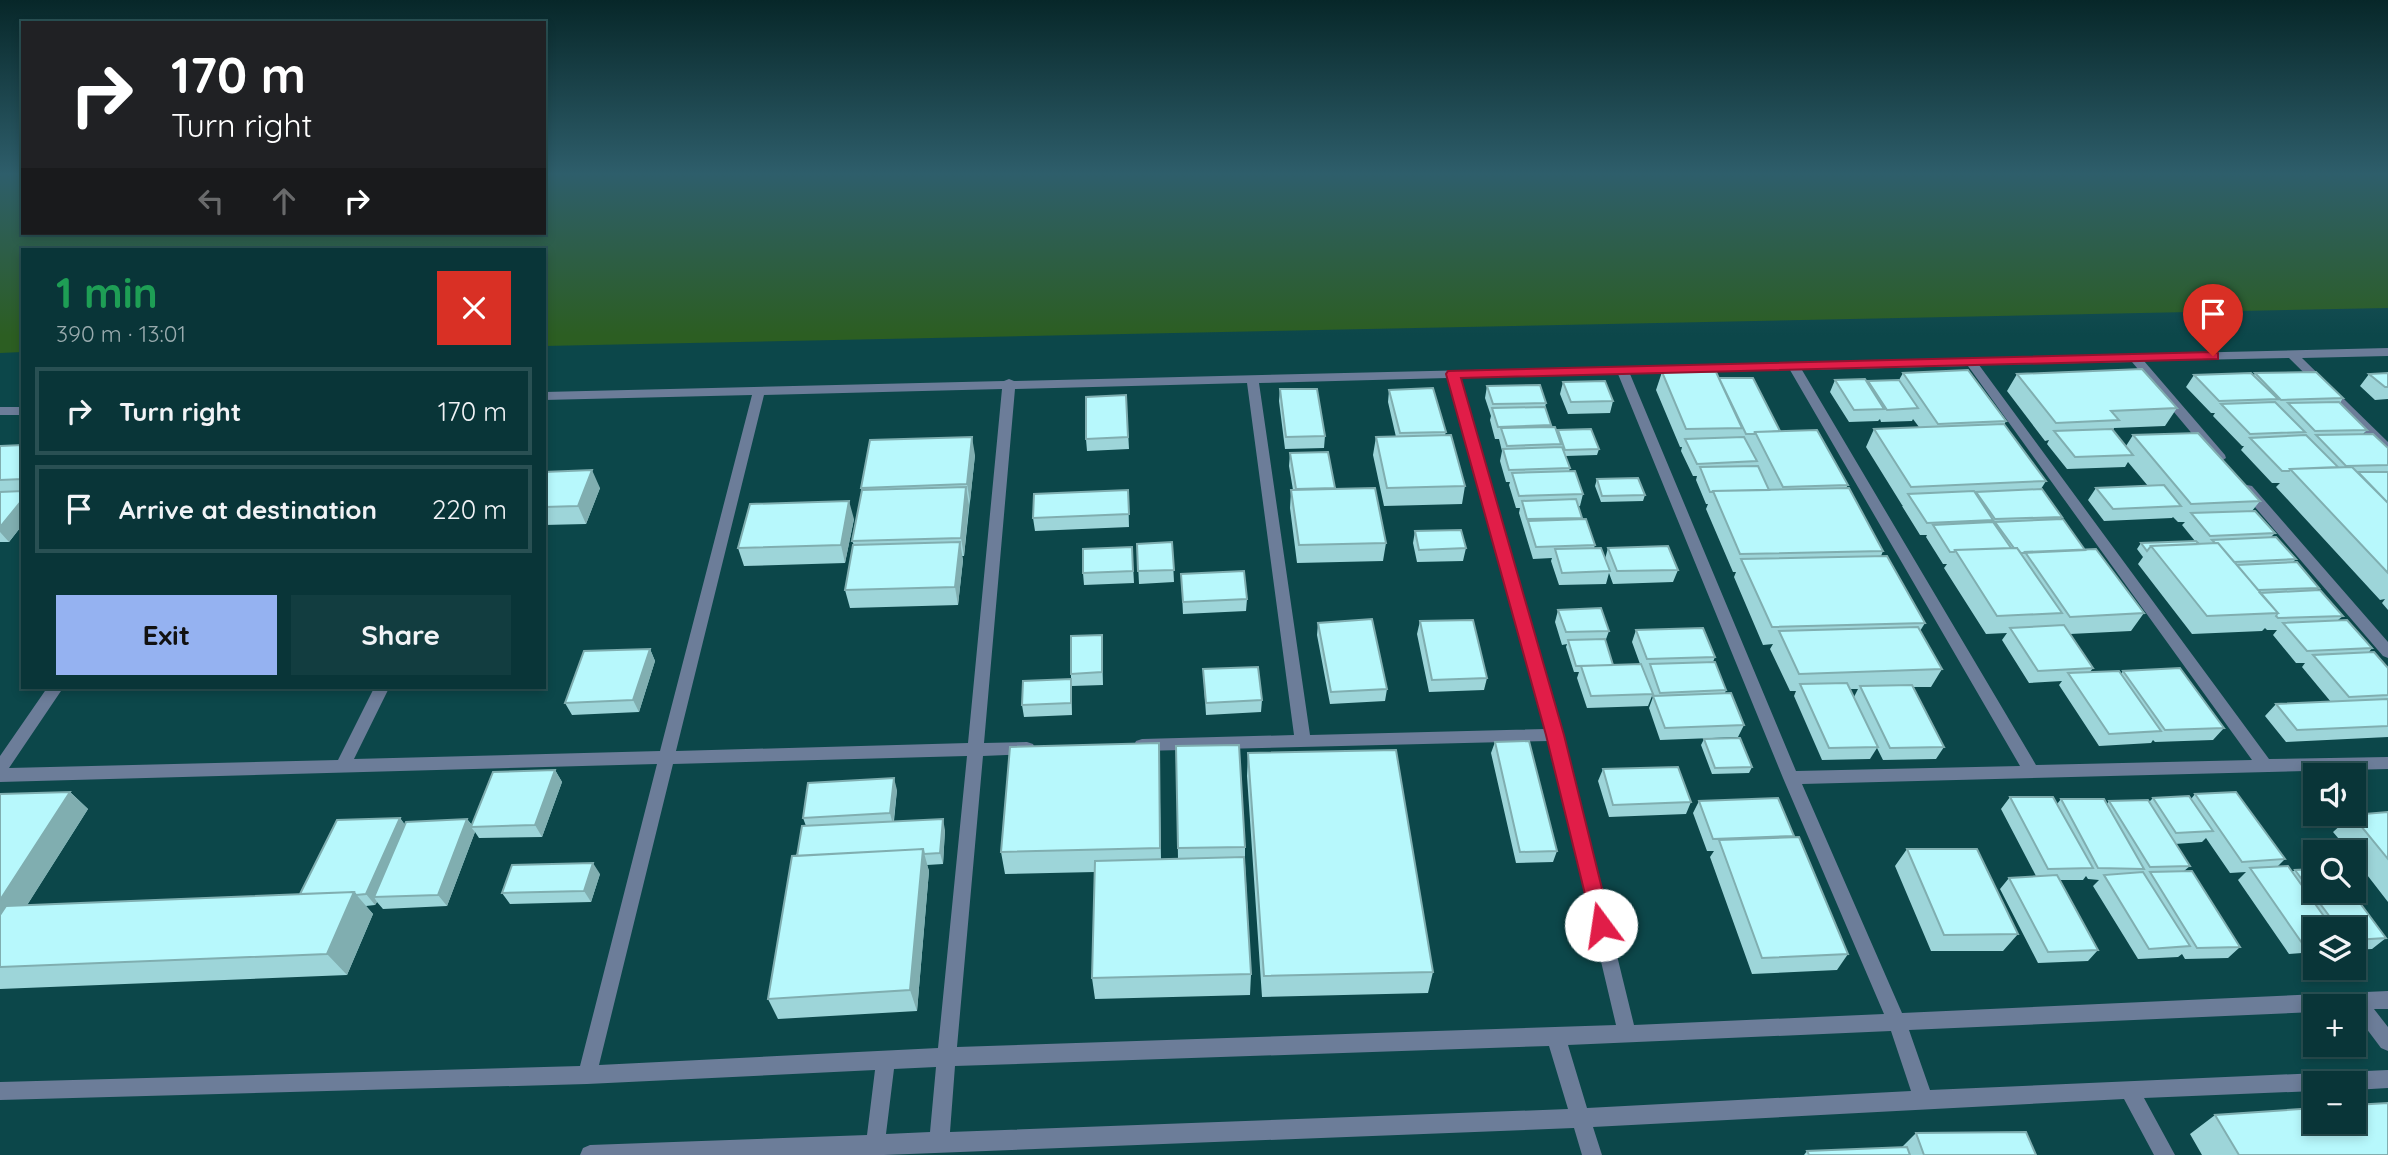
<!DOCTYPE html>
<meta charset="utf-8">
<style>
body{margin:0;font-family:Quicksand,sans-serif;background:#123d40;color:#f1f3f6;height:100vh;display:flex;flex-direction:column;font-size:26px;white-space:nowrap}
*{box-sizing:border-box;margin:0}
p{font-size:23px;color:#99abae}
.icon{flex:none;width:38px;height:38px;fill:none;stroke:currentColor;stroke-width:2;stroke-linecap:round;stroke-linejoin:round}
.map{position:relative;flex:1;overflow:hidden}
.side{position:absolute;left:21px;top:248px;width:525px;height:441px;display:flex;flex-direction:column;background:#093538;border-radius:0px;box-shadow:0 4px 10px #0003,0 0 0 2px #295053}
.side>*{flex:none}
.top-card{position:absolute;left:21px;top:21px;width:525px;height:214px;border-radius:0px;box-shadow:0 4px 10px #0003,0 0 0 2px #295053;background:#202124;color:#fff;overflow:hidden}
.buttons{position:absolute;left:2303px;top:763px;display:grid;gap:14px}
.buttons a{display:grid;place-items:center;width:63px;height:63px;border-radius:0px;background:#093538;box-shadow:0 4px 10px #0003,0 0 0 2px #295053;font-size:35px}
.pin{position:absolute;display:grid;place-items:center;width:60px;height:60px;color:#fff;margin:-72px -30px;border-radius:50% 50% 50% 0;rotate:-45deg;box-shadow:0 0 7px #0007}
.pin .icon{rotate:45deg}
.me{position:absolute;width:77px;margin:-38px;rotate:346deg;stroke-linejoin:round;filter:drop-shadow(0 0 5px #0008)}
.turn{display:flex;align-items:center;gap:24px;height:147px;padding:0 35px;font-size:32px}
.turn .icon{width:91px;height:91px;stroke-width:2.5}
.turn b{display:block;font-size:49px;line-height:60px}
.lanes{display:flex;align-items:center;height:66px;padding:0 35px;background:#0003;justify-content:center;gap:35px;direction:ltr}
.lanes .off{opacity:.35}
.round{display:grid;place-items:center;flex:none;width:74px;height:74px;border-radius:0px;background:#123d40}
.overview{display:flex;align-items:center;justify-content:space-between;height:119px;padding:0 35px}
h1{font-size:42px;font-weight:700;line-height:52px;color:#1e9e55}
.action{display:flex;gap:14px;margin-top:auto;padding:14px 35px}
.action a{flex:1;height:80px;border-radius:0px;background:#95b2f1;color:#111;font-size:28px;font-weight:700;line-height:80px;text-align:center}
.action a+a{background:#123d40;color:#f1f3f6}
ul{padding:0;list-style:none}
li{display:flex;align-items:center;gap:21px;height:88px;margin:0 14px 10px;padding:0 21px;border:4px solid #295053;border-radius:0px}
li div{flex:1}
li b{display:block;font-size:26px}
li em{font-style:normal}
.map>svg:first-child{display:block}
.green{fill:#2c5e22}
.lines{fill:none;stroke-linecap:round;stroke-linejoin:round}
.street{fill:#6c7d99;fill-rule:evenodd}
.wall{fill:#9dd5d9;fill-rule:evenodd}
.shaded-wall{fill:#80aeb0}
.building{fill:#b7f8fc;stroke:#80aeb0;stroke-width:2}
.route{fill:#e11d48;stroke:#92132f;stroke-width:2}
</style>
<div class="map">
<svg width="2388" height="1155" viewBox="0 0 2388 1155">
<rect width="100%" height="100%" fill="#0c474a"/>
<path class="green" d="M0 173H23V233H544V173H2388V308L544 346V250H23V352L0 353Z"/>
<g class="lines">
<path class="street" d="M2388 348V356L2302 358 2388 442V453L2384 452 2289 358 2144 361 2225 455 2226 458 2220 462 2215 461 2132 362 1979 365 2269 759 2388 757V769L1802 784 1902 1013 2388 991V1009H2374L2388 1027V1051L2381 1048 2354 1012V1006H2315V1012L1909 1030 1930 1090 2388 1070V1088L2354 1090V1083H2315V1091L2144 1098 2175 1155H2154L2124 1099 1593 1127 1602 1155H1582L1574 1128 884 1155H580L583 1148 590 1145 867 1135 875 1070 587 1084 0 1100V1082L580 1066 657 764 0 782V756L47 688H63L9 768 338 760 374 688H389L354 759 660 751 752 395 544 400V392L1004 381 1009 379 1014 381ZM1968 366 2252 760 2036 765 1802 370ZM1790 370 2020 766 1796 771 1630 374ZM1618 374 1783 778 1884 1014 1634 1025 1563 735 1460 378ZM1448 378 1546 729 1310 735 1259 383ZM1247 383 1294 735 1142 739 1136 741 1134 745 1136 749 1142 751 1549 741 1616 1025 957 1047 983 756 1027 754 1033 752 1035 748 1033 744 1027 742 984 743 1015 389ZM1002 389 968 743 676 751 764 395ZM967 756 938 1048 599 1065 673 764ZM1891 1031 1911 1091 1587 1108 1568 1045ZM1549 1046 1568 1109 950 1132 955 1066ZM936 1067 930 1132 886 1134 894 1069Z
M0 407H23V415H0Z
M2247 485 2252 486 2388 642V658L2383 656 2242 492 2240 489Z"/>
</g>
<path class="wall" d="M1662 372 1719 378 1780 431 1848 485 1846 488 1883 551 1881 556 1925 623 1920 631 1942 669 1931 687H1913L1944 747 1936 759 1883 760 1877 748 1870 759 1822 760 1794 696 1796 691H1790L1770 649 1773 644 1763 645 1734 577 1736 572H1733L1706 509 1708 504H1706L1696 480 1697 476H1693L1681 451 1682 447H1680L1656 390ZM1850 689H1858L1854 697Z
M1903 373 2006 421 2004 425 2046 481 2041 489 2062 517 2061 519 2085 550 2144 613 2131 631 2070 634 2093 668 2090 672 2121 674 2123 671 2224 728 2213 740 2155 742 2153 740 2151 743 2099 746 2059 685 2062 681 2029 683 2002 640 2007 633 1986 634 1944 568 1947 564H1943L1926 537 1927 535H1920L1902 506 1903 505H1902L1866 447 1874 429 1919 427 1913 419 1912 421 1881 422 1880 419 1878 421 1849 422 1830 392 1835 380 1867 383 1868 381 1899 380Z
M2255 373 2343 398 2340 403 2367 430 2363 434 2388 448V610L2382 603 2385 599 2380 600 2276 487 2280 483H2272L2241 450 2244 446H2242L2213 416 2215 413H2211L2186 387 2194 375H2254Z
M2388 373V399L2375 400 2360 386 2369 374Z
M2017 374 2177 408 2165 426 2114 428 2113 430 2126 446 2133 435 2260 501 2252 511 2275 533 2271 537 2296 559 2293 562 2319 588 2317 590 2343 616 2338 620 2372 648 2369 652 2388 668V737L2286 742 2265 716 2276 704 2331 702 2302 667 2305 663H2296L2273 635 2277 630H2267L2265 628 2262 631 2192 634 2138 564 2143 557 2137 549 2141 543 2195 541 2182 525 2185 522H2178L2173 517 2172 518 2104 521 2088 500 2096 488 2148 486 2128 462 2125 467 2067 469 2047 444 2049 440 2045 441 2007 391Z
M1563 382 1613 401 1610 413 1568 414 1560 394Z
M1487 386 1546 403 1545 408 1551 427 1557 433 1558 430 1599 449 1597 455 1566 456 1570 468 1569 471 1583 494 1580 506H1578L1582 519 1595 545 1594 548 1605 559 1608 548 1678 570 1673 582 1613 584 1609 573 1606 584 1559 585 1551 561 1552 558 1533 559 1519 513 1520 508H1516L1509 485 1510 482H1506L1500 461 1502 451 1499 439H1495L1490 420 1491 416 1485 398Z
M1280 389 1325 436 1324 448 1285 449 1279 401Z
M1389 390 1446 432 1445 435 1465 486 1462 504 1384 506 1373 455 1376 437H1396L1388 402Z
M1126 395 1129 449 1087 451 1086 439Z
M23 445V524L9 542H0V446Z
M1290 453 1335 488 1386 543 1383 561 1297 563 1290 508 1291 490H1293L1289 466Z
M975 455 964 556H962L963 560 958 605 850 608 845 590 854 545 852 541 862 492 861 488Z
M544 472 600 488 586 524 544 525Z
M1597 479 1645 495 1643 501 1601 502 1595 486Z
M1128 490 1129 527 1035 531 1033 518Z
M854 519 845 563 744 566 738 548Z
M1415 531 1466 548 1463 561 1417 562 1413 543Z
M1172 542 1174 582 1139 584 1137 544Z
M1132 547 1134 583 1084 585 1083 573Z
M1181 574 1247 599 1246 611 1183 614Z
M1558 610 1609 631 1605 642 1613 665 1640 664 1632 642 1636 630 1715 657 1713 662 1726 690 1725 693 1744 725 1738 737 1660 740 1649 708 1653 697 1652 696 1648 706 1587 708 1577 678 1579 672H1574L1566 647 1567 644 1562 645 1555 622Z
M1420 621 1487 678 1484 690 1429 692 1417 634Z
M1318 623 1387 689 1385 701 1330 704 1317 635Z
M1102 647 1103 685 1072 686V715L1024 717 1022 705 1071 679V674Z
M650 649 655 661 639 712 572 715 565 703Z
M1203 669 1262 700 1261 712 1206 715Z
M1704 739 1752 767 1749 773 1712 774 1701 745Z
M1495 742 1557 851 1553 862 1516 863 1491 753Z
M1159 743 1161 859 1178 858 1176 746 1245 847V863L1251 974 1250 995 1095 999 1092 978 1095 872 1005 874 1001 852Z
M1248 753 1433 972 1428 993 1262 997 1247 776Z
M1603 769 1691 802 1686 814 1609 817 1598 781Z
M555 770 562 782 542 837 479 838 475 832 447 906 383 909 377 902 375 905 366 906 373 914 347 975 0 989V794L70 792 88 809 27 905 300 894 400 818 405 825 467 819 472 825Z
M897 790 894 821 945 830 943 864 927 865 929 871 917 1011 778 1019 768 999 806 826 803 818Z
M2195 794 2285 859 2277 867 2292 872 2295 870 2386 938 2372 949 2354 950V929H2315V952L2289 954 2238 880 2246 872 2230 873 2206 838 2202 842 2175 844 2190 866 2184 871 2240 947 2228 958 2185 959 2182 954 2178 957 2138 959 2093 886 2099 880 2088 879 2086 876 2083 880H2059L2098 950 2088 961 2038 963 2000 889 2009 878 2036 876 2001 809 2010 797 2057 804 2061 799 2107 804 2109 801 2149 802 2153 798 2191 799Z
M1699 801 1794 836 1848 954 1837 970 1752 974 1710 857 1714 851H1707L1693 813Z
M2388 812V902L2354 858V852H2350L2333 832 2352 815Z
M1907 849 2018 934 2003 951H1931L1895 866Z
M600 874 591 902 510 904 502 893Z
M2215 1115 2388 1155H2202L2190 1134Z
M1916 1133 2036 1155H1804L1807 1151 1902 1147Z"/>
<path class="shaded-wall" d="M972 437 975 455 970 502 967 484Z
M592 470 600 488 586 524 578 506Z
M966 487 969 505 964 556 961 538Z
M23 499V524L9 542 0 532V527Z
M849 501 854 519 845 563 841 545Z
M960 542 963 560 958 605 955 587Z
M650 649 655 661 639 712 633 700Z
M1071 679 1072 691V715L1071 703Z
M555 770 562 782 542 837 535 825Z
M894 778 897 790 893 825 890 813Z
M70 792 88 809 0 948V900Z
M400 818 409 830 374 897 377 902 375 905 366 894Z
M467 819 473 827H471L475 832 447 906 438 895Z
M943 819 945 830 943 864 940 853Z
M923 849 929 871 917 1011 910 990Z
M593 863 600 874 591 902 584 891Z
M354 892 373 914 347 975 327 954Z"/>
<path class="building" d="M2142 369 2177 408 2111 411 2119 420 2056 423 2017 374Z
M1968 370 2006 421 1938 424 1903 373Z
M1662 372H1716L1742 428 1686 429Z
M2316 372 2343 398 2281 400 2255 373Z
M2251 373 2278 399 2219 401 2194 375Z
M2388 373V387H2385L2369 374Z
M1719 378H1753L1780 431 1755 432 1754 434H1746Z
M1865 379 1884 409 1854 410 1835 380Z
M1899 380 1918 408 1887 410 1868 381Z
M1605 381 1613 401 1571 402 1563 382Z
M1540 385 1546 403 1493 404 1487 386Z
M1433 388 1446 432 1400 433 1389 390Z
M1280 389H1317L1325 436 1286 437Z
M1126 395 1128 437 1086 439V397Z
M2275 402 2305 432 2250 434 2221 404Z
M2339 402 2367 430 2315 431 2288 403Z
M1545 407 1551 425 1498 427 1492 408Z
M2004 424 2046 481 1911 487 1874 429Z
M1555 427 1561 444 1507 446 1501 428Z
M1591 429 1599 449 1565 450 1558 430Z
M2112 429 2133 455 2075 457 2054 431Z
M1817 430 1848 485 1783 487 1755 432Z
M2198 433 2260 501 2191 504 2133 435Z
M2373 434 2388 448V465L2346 466 2316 435Z
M1451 435 1465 486 1387 488 1376 437Z
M2306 435 2338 467 2290 469 2289 471H2282L2250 438Z
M972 437 967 484 861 488 870 440Z
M1744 437 1757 461 1697 464 1685 439Z
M23 445V479L0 480V446Z
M1562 447 1570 468 1509 470 1503 449Z
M1328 452 1335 488 1296 489 1290 453Z
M1758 466 1769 490 1713 491V492H1710L1700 467Z
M2352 467 2388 503V573L2290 469Z
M592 470 578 506 544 507V472Z
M1575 471 1583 494 1519 496 1512 473Z
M2358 472H2388V503Z
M1638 478 1645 495 1602 496 1597 479Z
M2164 485 2181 506 2113 509 2096 488Z
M966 487 961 538 852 541 862 490Z
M1375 488 1386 543 1299 545 1291 490Z
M1849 488 1883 551 1740 554 1713 491Z
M2042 489 2062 517 1995 519 1976 492Z
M1128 490 1129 514 1033 518 1034 494Z
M23 491V499L0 527V492Z
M1974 491 1993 520 1927 523 1908 494Z
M1576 499 1582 518 1527 519 1522 501Z
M849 501 841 545 738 548 750 504Z
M2255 511 2275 533 2210 536 2191 513Z
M1586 519 1595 545 1536 547 1528 521Z
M2063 519 2085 550 2021 553 2017 548H2014L1995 522Z
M1993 522 2011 548 1955 550 1954 552H1950L1933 525Z
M1461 530 1466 548 1419 550 1415 531Z
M2276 537 2296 559 2234 562 2218 543H2215L2212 540Z
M2196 541 2199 544 2151 546 2147 551 2141 543Z
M960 542 955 587 845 590 853 545Z
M1172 542 1174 570 1138 571 1137 544Z
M2218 543 2278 613 2207 616 2151 546Z
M1668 546 1678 570 1617 571 1608 548Z
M1132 547 1133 571 1083 573V549Z
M1601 548 1610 571 1562 573 1555 549Z
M2017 548 2062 613 1997 616 1955 550Z
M2096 549 2144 613 2070 617 2025 552Z
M1887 556 1925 623 1772 627 1741 559Z
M2297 562 2319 588 2258 590 2237 565Z
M1244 571 1247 599 1183 602 1181 574Z
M2320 590 2343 616 2278 618 2276 616 2278 613 2260 593Z
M1601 608 1609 631 1566 632 1558 610Z
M1372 619 1387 689 1331 692 1318 623Z
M1473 620 1487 678 1432 680 1420 621Z
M2347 620 2372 648 2307 651 2283 623Z
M2064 625 2093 668 2038 671 2010 628Z
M1918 627 1942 669 1799 674 1779 631Z
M1703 628 1715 657 1647 659 1636 630Z
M1102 635V672L1071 674V636Z
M1605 639 1613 665 1576 666 1568 640Z
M650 649 633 700 565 703 584 651Z
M2374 652 2388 668V695L2349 697 2313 655Z
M1715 662 1726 690 1660 693 1650 664Z
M1641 664 1653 694 1591 696 1581 666Z
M1258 667 1262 700 1206 703 1203 669Z
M2180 668 2224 728 2165 730 2123 671Z
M2119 671 2161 731 2109 734 2068 673Z
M1071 679V703L1022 705 1023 681Z
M1847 683 1878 747 1829 748 1800 684Z
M1912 685 1944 747 1890 748 1860 686Z
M1731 693 1744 725 1665 728 1653 696Z
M2388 699V726L2297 730 2276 704Z
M1740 738 1752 767 1715 768 1704 739Z
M1529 741 1557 851 1520 852 1495 742Z
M1159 743 1160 848 1001 852 1010 747Z
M1239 745 1245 847 1178 848 1176 746Z
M1396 750 1433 972 1264 976 1248 753Z
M1678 767 1691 802 1613 805 1603 769Z
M555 770 535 825 471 827 493 772Z
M894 778 890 813 803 818 808 783Z
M70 792 0 900V794Z
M2236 792 2285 859 2242 862 2195 794Z
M2189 796 2213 831 2176 833 2153 798Z
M2010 797H2053L2093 868 2048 869Z
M1778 798 1794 836 1713 839 1699 801Z
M2061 799H2104L2144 869 2098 868Z
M2148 800 2190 866 2150 867 2109 801Z
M2388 812V859L2352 815Z
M400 818 366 894 356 895 354 892 300 894 337 820Z
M467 819 438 895 374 897 406 822Z
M943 819 940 853 924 854 923 849 797 856 802 826Z
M1799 837 1848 954 1762 958 1719 840Z
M923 849 910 990 768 999 792 856Z
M1907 849H1977L2018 934 1944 935Z
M1244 857 1251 974 1092 978 1095 861Z
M593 863 584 891 502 893 512 865Z
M2288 866 2333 929H2315V942L2302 943 2250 868Z
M2315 869V891H2351L2386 938 2354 940V929H2339L2295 870Z
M2192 871 2240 947 2197 948 2150 872Z
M2143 872 2190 946 2149 949 2104 875Z
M2057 875 2098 950 2048 952 2009 878Z
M354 892 327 954 0 967V915L6 906Z
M2388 1103V1155H2239L2215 1115 2315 1108V1122H2354V1105Z
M2026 1132 2036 1155H1924L1916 1133Z
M1907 1147 1910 1155H1809L1807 1151Z"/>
<linearGradient id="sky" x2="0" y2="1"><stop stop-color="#072729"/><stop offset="0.52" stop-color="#2e5e6b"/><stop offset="1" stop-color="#2e5e6b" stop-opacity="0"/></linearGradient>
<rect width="2388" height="335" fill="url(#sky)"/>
<path class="route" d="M2213 352 2218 353V359L1461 378 1564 735 1611 925 1608 931 1601 933 1594 931 1546 735 1446 374 1448 371Z"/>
</svg>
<div class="buttons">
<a><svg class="icon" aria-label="sound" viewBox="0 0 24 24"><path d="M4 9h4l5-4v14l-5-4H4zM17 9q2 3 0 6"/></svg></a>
<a><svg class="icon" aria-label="search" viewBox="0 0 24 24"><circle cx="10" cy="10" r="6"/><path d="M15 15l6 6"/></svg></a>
<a><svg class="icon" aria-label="layers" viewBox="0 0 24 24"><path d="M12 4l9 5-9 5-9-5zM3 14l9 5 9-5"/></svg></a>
<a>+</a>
<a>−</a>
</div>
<div class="pin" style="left:2213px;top:356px;background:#d93025"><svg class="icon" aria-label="arrive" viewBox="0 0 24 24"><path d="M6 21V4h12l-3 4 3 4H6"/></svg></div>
<svg class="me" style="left:1601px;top:925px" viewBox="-20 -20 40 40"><circle r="19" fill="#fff"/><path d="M0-13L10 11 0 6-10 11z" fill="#e11d48"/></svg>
<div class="top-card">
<div class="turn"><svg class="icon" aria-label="right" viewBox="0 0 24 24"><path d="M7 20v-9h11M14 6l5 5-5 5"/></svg><div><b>170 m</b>Turn right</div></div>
<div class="lanes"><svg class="icon off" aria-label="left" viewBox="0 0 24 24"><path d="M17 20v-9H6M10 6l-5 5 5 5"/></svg><svg class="icon off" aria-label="ahead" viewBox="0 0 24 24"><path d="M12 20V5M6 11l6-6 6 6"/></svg><svg class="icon" aria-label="right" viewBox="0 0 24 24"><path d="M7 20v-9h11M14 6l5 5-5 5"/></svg></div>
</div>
<section class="side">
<div class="overview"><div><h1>1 min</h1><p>390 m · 13:01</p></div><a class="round" style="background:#d93025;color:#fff"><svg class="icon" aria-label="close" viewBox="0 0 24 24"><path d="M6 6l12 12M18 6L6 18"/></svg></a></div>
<ul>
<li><svg class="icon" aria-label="right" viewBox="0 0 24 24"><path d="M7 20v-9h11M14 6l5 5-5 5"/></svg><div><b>Turn right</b></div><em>170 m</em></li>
<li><svg class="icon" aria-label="arrive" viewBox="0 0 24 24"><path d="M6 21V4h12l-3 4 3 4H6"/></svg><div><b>Arrive at destination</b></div><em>220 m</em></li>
</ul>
<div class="action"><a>Exit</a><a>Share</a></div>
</section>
</div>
